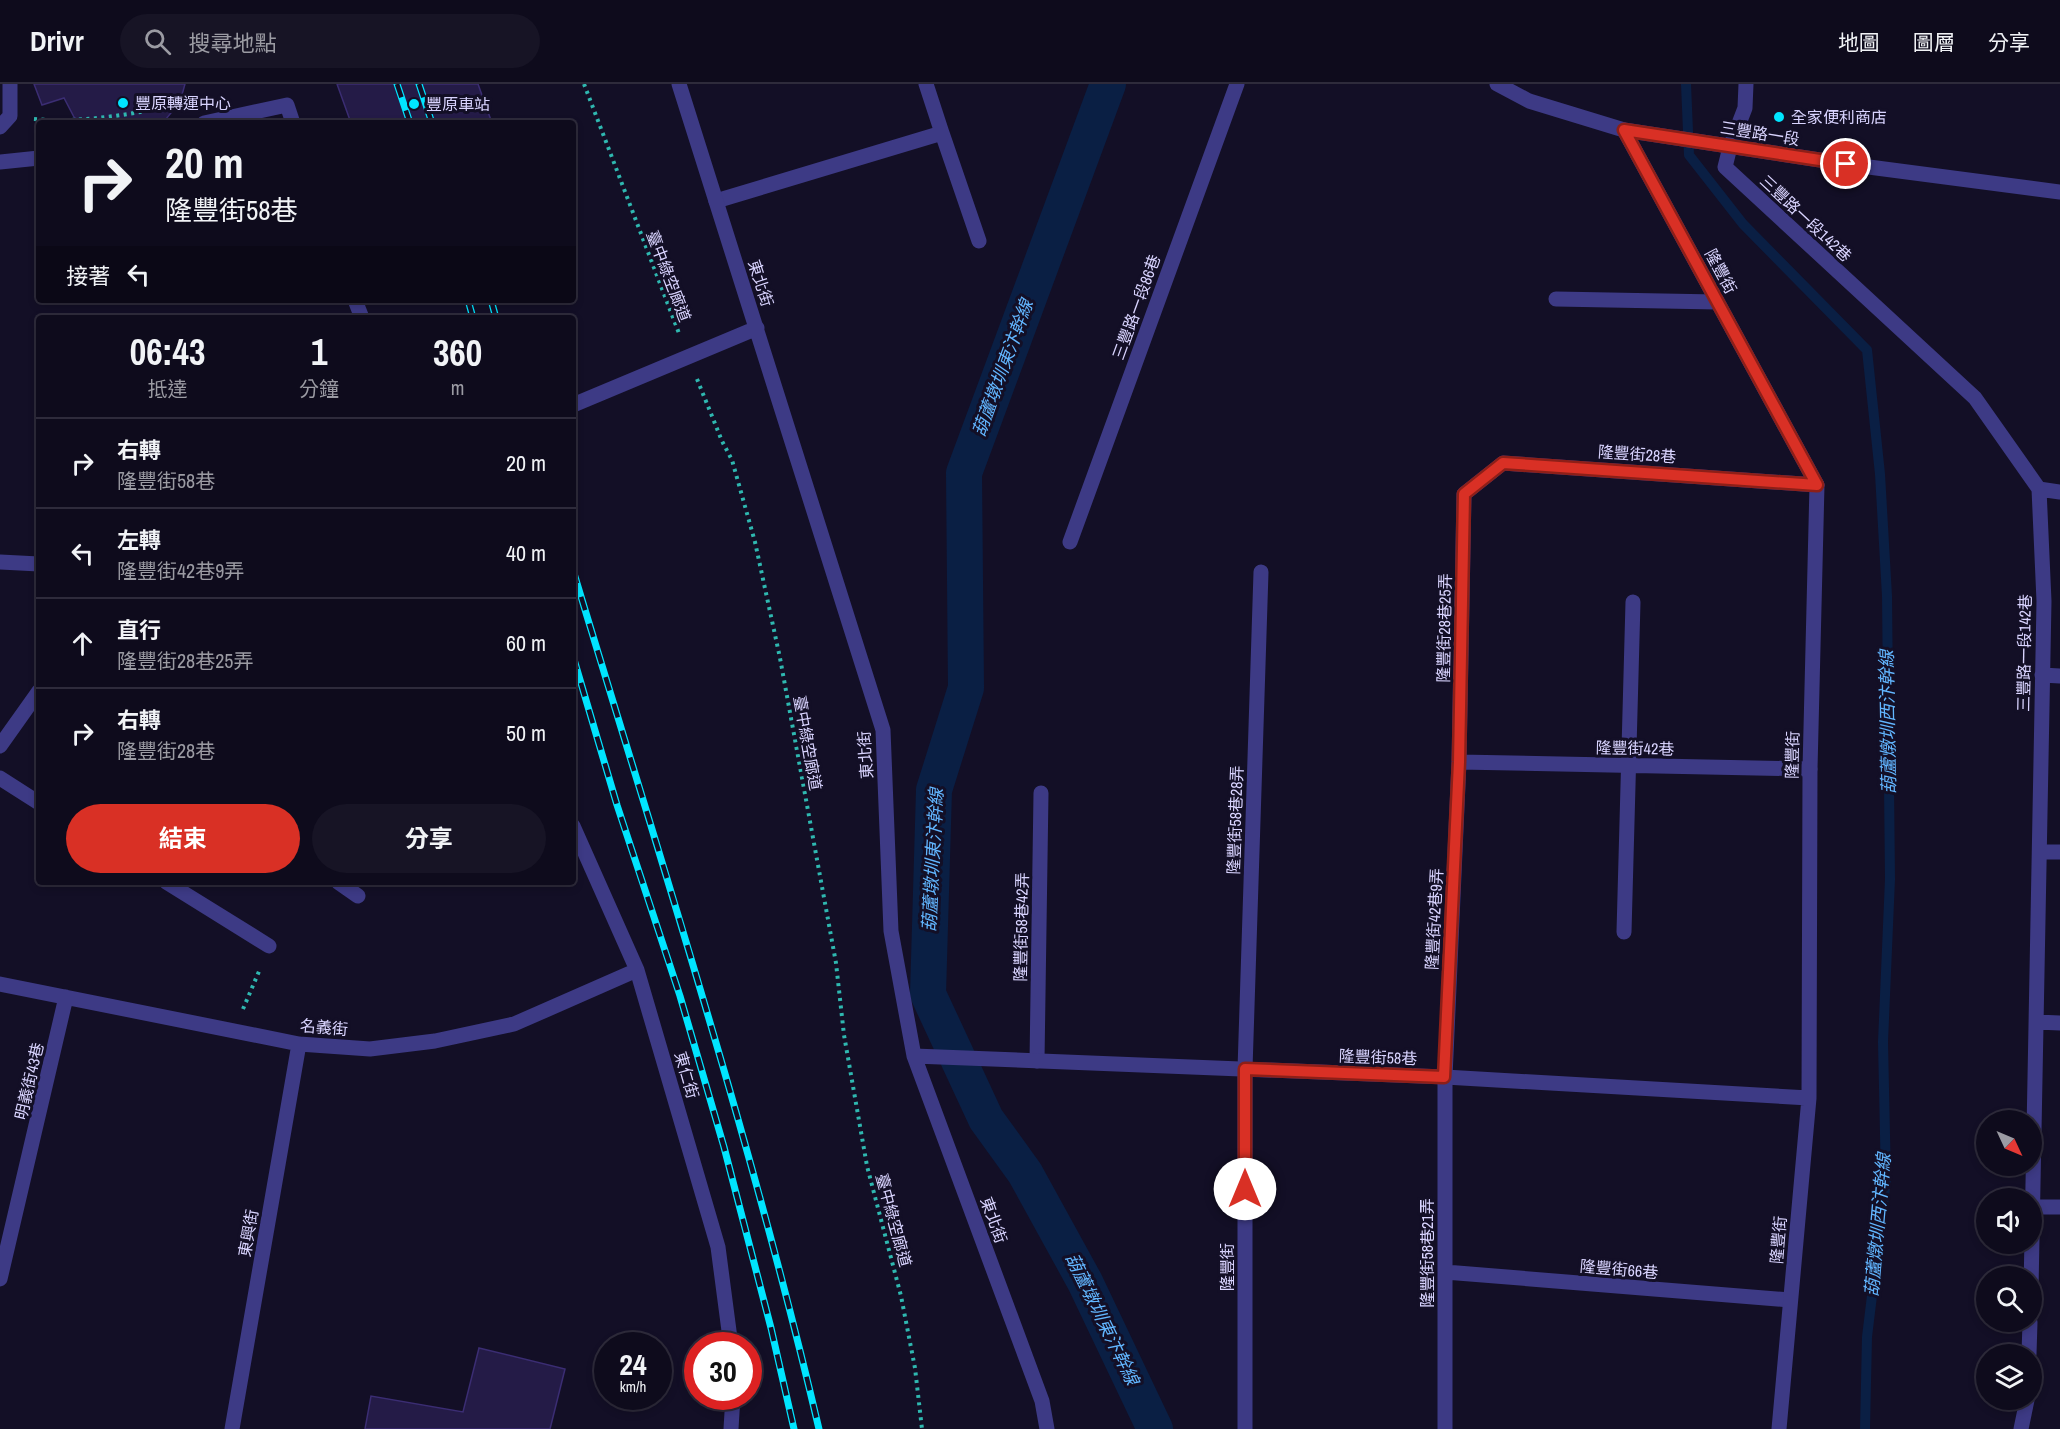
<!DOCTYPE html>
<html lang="zh-TW">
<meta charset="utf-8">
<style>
body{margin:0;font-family:"Archivo Narrow","Noto Sans TC",sans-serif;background:#171425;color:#f1f3f6;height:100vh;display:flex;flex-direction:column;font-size:22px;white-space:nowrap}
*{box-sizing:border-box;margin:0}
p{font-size:20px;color:#9b9ba3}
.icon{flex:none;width:33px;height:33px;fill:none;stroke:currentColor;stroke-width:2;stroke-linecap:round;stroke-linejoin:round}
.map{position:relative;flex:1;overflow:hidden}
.details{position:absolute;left:36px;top:231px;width:540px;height:570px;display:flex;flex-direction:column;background:#0e0b1c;border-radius:6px;box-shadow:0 3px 9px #0003,0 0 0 2px #2e2b3b}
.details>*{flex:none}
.top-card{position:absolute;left:36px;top:36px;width:540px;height:183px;border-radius:6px;box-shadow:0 3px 9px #0003,0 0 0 2px #2e2b3b;background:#0e0b1c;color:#f1f3f6;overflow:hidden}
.needle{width:39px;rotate:134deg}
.buttons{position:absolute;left:1976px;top:1026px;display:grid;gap:12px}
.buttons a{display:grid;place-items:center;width:66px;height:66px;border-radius:50%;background:#0e0b1c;box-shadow:0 3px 9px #0003,0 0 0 2px #2e2b3b;font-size:30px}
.speed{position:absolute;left:594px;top:1248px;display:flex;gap:12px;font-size:30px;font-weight:700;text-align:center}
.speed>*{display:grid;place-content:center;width:78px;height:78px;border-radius:50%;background:#0e0b1c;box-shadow:0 3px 9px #0003,0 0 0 2px #2e2b3b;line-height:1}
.speed small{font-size:15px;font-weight:400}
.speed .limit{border:9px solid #d22;background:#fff;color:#111}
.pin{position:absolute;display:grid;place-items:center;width:51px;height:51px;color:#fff;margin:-26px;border:3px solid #fff;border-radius:50%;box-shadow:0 2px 6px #0007}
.me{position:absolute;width:66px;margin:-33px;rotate:0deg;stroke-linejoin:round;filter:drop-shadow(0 0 4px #0008)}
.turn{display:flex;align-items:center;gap:21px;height:126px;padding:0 30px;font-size:27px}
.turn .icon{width:78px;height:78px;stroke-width:2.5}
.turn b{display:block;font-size:42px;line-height:51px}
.then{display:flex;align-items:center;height:57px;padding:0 30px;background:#0003;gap:12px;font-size:22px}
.eta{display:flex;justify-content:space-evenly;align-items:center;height:102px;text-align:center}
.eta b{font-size:36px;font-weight:700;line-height:42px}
.action{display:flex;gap:12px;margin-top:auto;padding:12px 30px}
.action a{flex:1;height:69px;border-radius:36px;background:#d93025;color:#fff;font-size:24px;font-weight:700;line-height:69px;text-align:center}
.action a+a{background:#171425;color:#f1f3f6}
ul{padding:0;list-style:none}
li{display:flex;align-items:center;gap:18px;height:90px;padding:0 30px;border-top:2px solid #2e2b3b}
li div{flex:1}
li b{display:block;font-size:22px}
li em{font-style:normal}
header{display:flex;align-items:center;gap:36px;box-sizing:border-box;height:84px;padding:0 30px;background:#0e0b1c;border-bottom:2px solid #2e2b3b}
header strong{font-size:28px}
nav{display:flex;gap:33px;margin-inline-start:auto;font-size:21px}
.search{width:420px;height:54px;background:#171425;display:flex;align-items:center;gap:15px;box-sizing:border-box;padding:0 21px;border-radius:33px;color:#9b9ba3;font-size:22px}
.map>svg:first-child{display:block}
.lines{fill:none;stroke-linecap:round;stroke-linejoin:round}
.stream{stroke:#0a1f44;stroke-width:10}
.canal{stroke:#0a1f44;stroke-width:36}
.building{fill:#241b47;stroke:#3b2d73;stroke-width:1.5}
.path{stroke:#2fb8b0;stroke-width:4;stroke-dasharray:3 4.5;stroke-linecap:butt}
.service{stroke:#3d3a85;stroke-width:15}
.minor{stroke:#3d3a85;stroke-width:15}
.tertiary{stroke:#3d3a85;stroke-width:15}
.rail-casing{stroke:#00e5ff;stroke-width:7}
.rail{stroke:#130f26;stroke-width:4.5;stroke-dasharray:14;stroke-linecap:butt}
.route-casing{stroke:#8d1f18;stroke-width:15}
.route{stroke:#d93025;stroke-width:10}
.poi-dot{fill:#00e5ff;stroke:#130f26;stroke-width:2}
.labels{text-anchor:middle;stroke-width:6;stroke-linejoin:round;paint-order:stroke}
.poi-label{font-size:16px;fill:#d9d4ff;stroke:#130f26;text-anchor:start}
.street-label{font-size:16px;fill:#d9d4ff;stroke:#130f26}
.water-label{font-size:18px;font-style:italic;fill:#62b6ff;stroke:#130f26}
</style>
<header>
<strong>Drivr</strong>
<div class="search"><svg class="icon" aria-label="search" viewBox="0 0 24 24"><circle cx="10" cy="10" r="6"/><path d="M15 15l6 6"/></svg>搜尋地點</div>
<nav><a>地圖</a><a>圖層</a><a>分享</a></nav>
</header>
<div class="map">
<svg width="2060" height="1345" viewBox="0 0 2060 1345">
<rect width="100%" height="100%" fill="#130f26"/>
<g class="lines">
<path class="stream" d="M1686 0 1689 71 1743 140 1867 266 1880 390 1887 512 1890 795 1883 958 1886 1096 1867 1253 1865 1345"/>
<path class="canal" d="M1108 0 964 389 966 604 934 706 928 910 986 1035 1025 1089 1085 1198 1155 1345"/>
</g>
<path class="building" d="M34 0H185L180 18 166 35 160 39H83L74 33 64 14 42 21Z
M337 0H478L492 39H351Z
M479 1264 565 1285 550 1345H365L371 1312 463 1328Z"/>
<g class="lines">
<path class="path" d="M584 0 680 252
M34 35C85 40 138 28 188 20
M697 295 722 357 732 376 755 458 780 574 836 879 844 951 867 1082 901 1212 915 1284 922 1345
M243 925 260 885"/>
<path class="service" d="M1746 0 1745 24 1730 63 1725 83 1975 314 2039 405 2044 517 2031 1206
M0 43 10 32V0
M942 49 979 157
M716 117 942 49 926 0
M1556 215 1717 218
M2039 405 2060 408
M1070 458 1237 0
M2042 591 2060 592
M1459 678 1810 685
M2040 768H2060
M338 798 358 812
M1624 848 1633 518
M2037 938 2060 939
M1037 977 1041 709
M1245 985 1261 488
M2034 1123H2060
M1445 1188 1790 1216
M2029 1270 2030 1238
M1445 1345V993L1459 678 1464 410 1503 379 1817 401
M2021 1345 2027 1316"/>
<path class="minor" d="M679 0 883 646 891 847 914 972 1042 1317 1047 1345
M204 39 287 21 293 39
M1624 46 1817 401 1810 685 1809 1014 1779 1345
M0 78 39 74
M355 216 362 234
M573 321 757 244
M0 478 39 480
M0 662 39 607
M0 694 39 719
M573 742 637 886 718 1163 731 1262
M166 798 269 862
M0 900 299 960 370 965 435 957 514 940 637 886
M914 972 1445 993 1809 1014
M1245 985V1345
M0 1195 66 913
M232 1345 299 960
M731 1345 733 1312"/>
<path class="tertiary" d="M1497 0 1529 17 1624 46 1846 80 2060 108"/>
<g class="rail-casing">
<path id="rail" d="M397 0 410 39
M419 0 432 39
M468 216 473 234
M491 216 496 234
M573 486C659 771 751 1055 819 1345
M573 572 617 721 680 912 724 1063 771 1244 794 1345"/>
</g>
<use href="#rail" class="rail"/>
</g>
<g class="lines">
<g class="route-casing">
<path id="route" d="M1245 1105V985L1444 993 1459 678 1464 410 1503 379 1817 401 1624 46 1846 80"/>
</g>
<use href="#route" class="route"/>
</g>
<g class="poi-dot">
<circle cx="123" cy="19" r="6"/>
<circle cx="414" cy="20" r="6"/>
<circle cx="1779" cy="33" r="6"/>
</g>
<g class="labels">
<g class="poi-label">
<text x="135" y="25">豐原轉運中心</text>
<text x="426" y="26">豐原車站</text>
<text x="1791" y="39">全家便利商店</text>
</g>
<g class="street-label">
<text transform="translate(1760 49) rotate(9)" y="6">三豐路一段</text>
<text transform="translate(1806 134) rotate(43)" y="6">三豐路一段142巷</text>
<text transform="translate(1721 187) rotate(62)" y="6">隆豐街</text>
<text transform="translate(669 192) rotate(69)" y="6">臺中綠空廊道</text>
<text transform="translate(761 199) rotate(72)" y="6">東北街</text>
<text transform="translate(1136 223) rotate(-70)" y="6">三豐路一段86巷</text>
<text transform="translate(1637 370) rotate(4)" y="6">隆豐街28巷</text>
<text transform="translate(1444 544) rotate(-89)" y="6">隆豐街28巷25弄</text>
<text transform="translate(2024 569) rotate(-89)" y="6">三豐路一段142巷</text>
<text transform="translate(808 659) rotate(80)" y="6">臺中綠空廊道</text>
<text transform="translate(1635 664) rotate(1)" y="6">隆豐街42巷</text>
<text transform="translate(865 671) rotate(-94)" y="6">東北街</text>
<text transform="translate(1792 671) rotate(-89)" y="6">隆豐街</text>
<text transform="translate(1235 736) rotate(-88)" y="6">隆豐街58巷28弄</text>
<text transform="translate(1434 835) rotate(-87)" y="6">隆豐街42巷9弄</text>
<text transform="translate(1021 843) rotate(-89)" y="6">隆豐街58巷42弄</text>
<text transform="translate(324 943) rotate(5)" y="6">名義街</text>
<text transform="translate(1378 973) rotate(2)" y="6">隆豐街58巷</text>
<text transform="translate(687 991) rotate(74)" y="6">東仁街</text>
<text transform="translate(29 997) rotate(-77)" y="6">明義街43巷</text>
<text transform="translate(894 1136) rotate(75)" y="6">臺中綠空廊道</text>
<text transform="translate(994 1136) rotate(70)" y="6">東北街</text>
<text transform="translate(248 1149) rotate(-80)" y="6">東興街</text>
<text transform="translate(1778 1156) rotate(-85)" y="6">隆豐街</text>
<text transform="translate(1427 1169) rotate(-90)" y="6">隆豐街58巷21弄</text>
<text transform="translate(1227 1183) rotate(-90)" y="6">隆豐街</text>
<text transform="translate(1619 1185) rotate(5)" y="6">隆豐街66巷</text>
</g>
<g class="water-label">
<text transform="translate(1003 284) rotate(-70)" y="6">葫蘆墩圳東汴幹線</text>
<text transform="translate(1888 638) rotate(-91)" y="6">葫蘆燉圳西汴幹線</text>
<text transform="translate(933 776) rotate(-87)" y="6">葫蘆墩圳東汴幹線</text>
<text transform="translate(1878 1141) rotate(-85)" y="6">葫蘆燉圳西汴幹線</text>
<text transform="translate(1102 1235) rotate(64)" y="6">葫蘆墩圳東汴幹線</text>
</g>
</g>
</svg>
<div class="buttons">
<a><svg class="needle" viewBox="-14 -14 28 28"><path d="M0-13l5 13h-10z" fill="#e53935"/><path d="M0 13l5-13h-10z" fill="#9b9ba3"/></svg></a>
<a><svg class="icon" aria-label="sound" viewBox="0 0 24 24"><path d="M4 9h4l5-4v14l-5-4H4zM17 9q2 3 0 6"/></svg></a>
<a><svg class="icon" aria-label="search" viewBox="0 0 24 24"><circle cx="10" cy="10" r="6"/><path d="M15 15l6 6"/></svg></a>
<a><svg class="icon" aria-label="layers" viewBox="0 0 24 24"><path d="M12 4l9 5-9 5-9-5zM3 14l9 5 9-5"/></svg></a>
</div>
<div class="speed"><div>24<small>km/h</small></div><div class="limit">30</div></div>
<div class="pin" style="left:1846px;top:80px;background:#d93025"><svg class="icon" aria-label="arrive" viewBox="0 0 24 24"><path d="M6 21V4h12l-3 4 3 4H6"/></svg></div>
<svg class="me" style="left:1245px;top:1105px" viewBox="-20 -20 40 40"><circle r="19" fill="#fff"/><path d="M0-13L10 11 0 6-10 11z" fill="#d93025"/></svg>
<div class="top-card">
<div class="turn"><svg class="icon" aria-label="right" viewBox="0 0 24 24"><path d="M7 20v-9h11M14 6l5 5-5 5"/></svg><div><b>20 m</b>隆豐街58巷</div></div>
<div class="then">接著<svg class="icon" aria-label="left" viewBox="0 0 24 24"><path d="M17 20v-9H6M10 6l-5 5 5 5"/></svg></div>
</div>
<section class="details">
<div class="eta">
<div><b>06:43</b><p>抵達</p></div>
<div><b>1</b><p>分鐘</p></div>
<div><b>360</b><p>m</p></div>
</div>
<ul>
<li><svg class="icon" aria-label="right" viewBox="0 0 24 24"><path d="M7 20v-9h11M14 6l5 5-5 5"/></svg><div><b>右轉</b><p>隆豐街58巷</p></div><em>20 m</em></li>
<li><svg class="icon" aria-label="left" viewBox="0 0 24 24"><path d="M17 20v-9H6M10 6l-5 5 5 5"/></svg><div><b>左轉</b><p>隆豐街42巷9弄</p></div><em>40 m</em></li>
<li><svg class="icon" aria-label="ahead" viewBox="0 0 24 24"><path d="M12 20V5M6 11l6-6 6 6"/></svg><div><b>直行</b><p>隆豐街28巷25弄</p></div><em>60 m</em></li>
<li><svg class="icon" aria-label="right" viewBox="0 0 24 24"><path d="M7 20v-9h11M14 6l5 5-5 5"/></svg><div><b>右轉</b><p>隆豐街28巷</p></div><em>50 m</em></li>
</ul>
<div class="action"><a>結束</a><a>分享</a></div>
</section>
</div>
